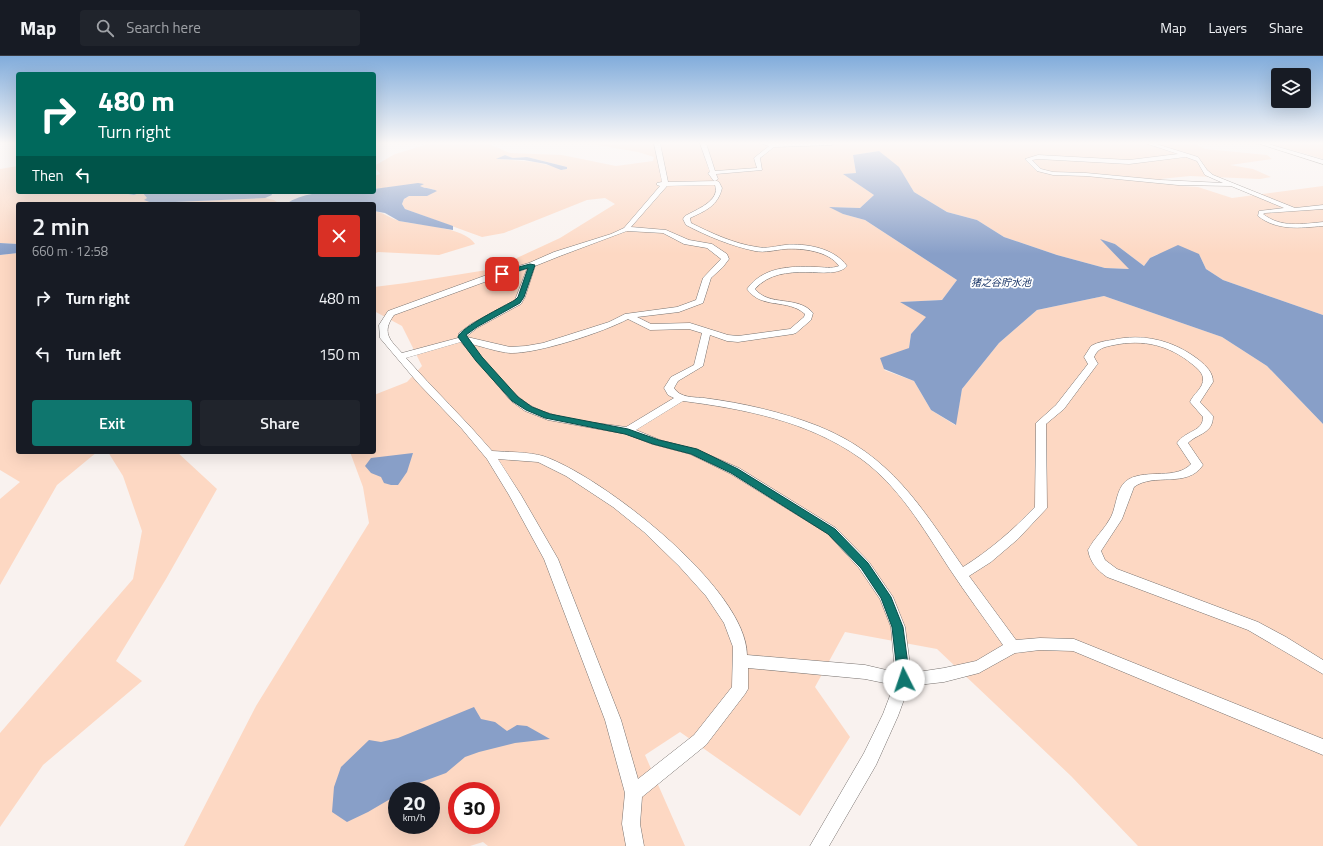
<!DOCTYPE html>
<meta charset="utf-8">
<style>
body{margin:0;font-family:"Titillium Web","Noto Sans JP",sans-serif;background:#20242c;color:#f1f3f6;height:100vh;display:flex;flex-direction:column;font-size:15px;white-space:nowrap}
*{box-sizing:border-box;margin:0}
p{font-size:13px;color:#9ea1a6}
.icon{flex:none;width:22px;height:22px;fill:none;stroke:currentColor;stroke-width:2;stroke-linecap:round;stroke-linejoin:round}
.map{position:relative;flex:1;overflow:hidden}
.side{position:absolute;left:16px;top:146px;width:360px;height:252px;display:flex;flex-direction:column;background:#171b24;border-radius:4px;box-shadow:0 4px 16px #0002}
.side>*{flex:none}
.guide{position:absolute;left:16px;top:16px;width:360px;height:122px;border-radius:4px;box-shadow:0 4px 16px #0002;background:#00695c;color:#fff;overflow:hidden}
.fabs{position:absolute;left:1271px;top:12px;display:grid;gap:8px}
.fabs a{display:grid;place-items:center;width:40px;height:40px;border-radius:4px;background:#171b24;box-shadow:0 4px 16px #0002;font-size:20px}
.speed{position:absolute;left:388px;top:726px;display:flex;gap:8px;font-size:20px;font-weight:700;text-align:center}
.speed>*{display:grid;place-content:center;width:52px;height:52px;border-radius:50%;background:#171b24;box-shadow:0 4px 16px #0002;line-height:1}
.speed small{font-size:10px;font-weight:400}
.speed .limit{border:6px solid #d22;background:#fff;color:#111}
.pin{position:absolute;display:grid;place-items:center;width:34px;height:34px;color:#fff;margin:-17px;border-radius:8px;box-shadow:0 2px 6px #0006}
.me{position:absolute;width:44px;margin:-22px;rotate:356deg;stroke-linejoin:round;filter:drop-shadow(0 0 3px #0008)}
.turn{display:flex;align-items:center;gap:14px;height:84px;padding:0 16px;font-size:18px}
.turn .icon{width:52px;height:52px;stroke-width:2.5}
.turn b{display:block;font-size:28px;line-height:34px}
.then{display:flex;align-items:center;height:38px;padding:0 16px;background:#0003;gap:8px;font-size:15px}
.round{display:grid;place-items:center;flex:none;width:42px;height:42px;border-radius:4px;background:#20242c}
.overview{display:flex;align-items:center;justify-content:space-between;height:68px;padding:0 16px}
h1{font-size:24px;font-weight:600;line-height:30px}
.primary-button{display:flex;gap:8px;margin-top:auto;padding:8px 16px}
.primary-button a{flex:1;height:46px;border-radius:4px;background:#0f766e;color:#fff;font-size:16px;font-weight:600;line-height:46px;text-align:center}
.primary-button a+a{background:#20242c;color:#f1f3f6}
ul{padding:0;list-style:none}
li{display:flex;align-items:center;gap:12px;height:56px;padding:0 16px}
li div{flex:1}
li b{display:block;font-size:15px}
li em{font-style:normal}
header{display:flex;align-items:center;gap:24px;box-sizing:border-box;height:56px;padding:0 20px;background:#171b24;border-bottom:1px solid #363941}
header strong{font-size:19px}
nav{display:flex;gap:22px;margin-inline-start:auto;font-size:14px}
.search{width:280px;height:36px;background:#20242c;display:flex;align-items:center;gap:10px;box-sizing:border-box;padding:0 14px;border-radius:4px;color:#9ea1a6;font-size:15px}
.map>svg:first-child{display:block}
.green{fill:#fdd8c3;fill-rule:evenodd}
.water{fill:#889fc8}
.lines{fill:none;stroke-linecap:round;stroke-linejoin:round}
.street-casing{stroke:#78726f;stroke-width:1}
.street{fill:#fff;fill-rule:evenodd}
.route{fill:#0f766e;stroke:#0a4d48}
.labels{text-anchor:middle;stroke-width:3.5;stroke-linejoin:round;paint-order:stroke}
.far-water-label{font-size:10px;font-style:italic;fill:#193568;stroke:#fff}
</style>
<header>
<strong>Map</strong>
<div class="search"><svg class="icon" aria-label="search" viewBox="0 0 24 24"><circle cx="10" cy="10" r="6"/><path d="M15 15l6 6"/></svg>Search here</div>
<nav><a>Map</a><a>Layers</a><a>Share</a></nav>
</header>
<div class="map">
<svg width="1323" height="790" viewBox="0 0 1323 790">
<rect width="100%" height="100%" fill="#f9f2ef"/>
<path class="green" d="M425 87H486L510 97 562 99 616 110 653 105 654 101 638 96 586 87H1193L1205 93 1267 99 1272 103 1230 109 1253 113 1271 121 1260 123 1190 120 1160 123 1181 130 1198 131 1232 142 1323 130V259L1223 224 1206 213 1199 198H1158L1150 202 1144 210 1115 188 1101 184 1130 213 1105 212 1057 199 1004 181 977 164 947 156 914 136 899 112 879 95 853 99 856 117 844 118 874 139 860 152 831 151 843 158 865 164 957 224 942 244 901 246 927 261 911 278 909 292 884 314 914 325 931 354 955 369 962 333 999 287 1037 254 1104 240 1222 281 1267 310 1323 368V790H1138L1071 720 937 593 845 576 815 631 850 681 800 760 680 676 645 699 685 790H488L483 786 470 790H184L256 650 369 467 363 431 350 396H374V339L407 326 422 310 402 270 374 255V231L406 227 493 213 560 182 615 148 605 142 587 144 504 177 482 181 405 153 402 148 404 143 409 140H427L434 133C428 133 424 131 418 130 404 128 389 132 374 133V120L380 118 374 110 395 98 425 89ZM505 99 513 102 527 101 567 111V113L561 114 556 111 535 106 497 103ZM397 735H431V769H397ZM457 735H491V769H457Z
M1267 87H1323V103Z
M18 110V136H128V138L133 139 142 136 147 142 145 144 152 147 265 142 274 144 280 148H18V188L0 187V113Z
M374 155C383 156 391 163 400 165 418 169 465 171 475 188L439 199 378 196 374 198Z
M18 197V396H97L57 429 0 529V443L20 426 0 414V199Z
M108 396H177L217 433 166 523 116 605 142 625 43 709 0 771V677L133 523 142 475 123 420Z"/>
<path class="water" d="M879 95 899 111 914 136 947 156 977 164 1004 181 1057 199 1105 212 1129 213 1100 183 1115 188 1144 210 1150 202 1178 189 1199 198 1206 213 1223 224 1323 259V368L1267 310 1222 281 1104 240 1037 254 999 287 962 333 956 369 931 354 914 325 884 313 880 302 909 292 911 278 926 261 900 246 942 244 957 224 865 164 843 158 829 151 860 152 874 139 843 118 856 117 853 99Z
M505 99 513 102 527 101 567 111V113L561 114 546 108 524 104 496 103Z
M418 127 424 128 420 130C426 133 432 132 437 135L427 140H409L404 143 402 148 405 153 453 170V174L399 165 385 157 374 155V148H286C309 132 348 136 374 136V133Z
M133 136H274L271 137 272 139 265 142 152 147 144 144 147 142 142 136 134 139 128 138Z
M0 187 18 188V197L0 199Z
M413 397 407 416 398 429H391L384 427 381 421 371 417 365 410 371 402Z
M474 651 481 663 495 666 507 675 517 669 527 670 550 683 515 687 479 696 465 701 446 717 416 728 404 735H397V739L368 756 347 766 332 756 334 731 341 711 369 684 381 686 398 682Z"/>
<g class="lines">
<g class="street-casing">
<path id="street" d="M654 87H660L668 126 717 125 719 126 722 132C718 150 705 155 690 162L691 167C711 177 735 188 757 191 767 193 776 190 785 189 806 187 834 192 847 210 833 227 782 202 755 233 769 251 798 239 813 257L811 264 796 277 793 278 738 286 727 285 710 279 703 310 678 325 674 332C680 342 694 341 704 342 743 347 782 356 818 370 891 399 921 451 963 511 990 494 1013 474 1035 451L1036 367 1056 349 1088 308 1084 301 1091 290C1098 286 1105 285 1112 284 1143 277 1173 284 1199 304 1206 310 1213 316 1213 326L1200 346 1213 360C1213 378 1198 377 1188 387L1203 409C1187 433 1154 416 1134 431L1122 463 1101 495 1105 504 1117 513 1258 566 1286 581 1323 604V618L1248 574 1107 521C1097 514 1090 506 1088 494 1094 482 1105 473 1111 461 1117 449 1116 430 1129 423 1148 413 1176 424 1191 408L1177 387C1186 374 1203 376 1203 361L1190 346C1193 338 1204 332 1203 322 1202 316 1197 312 1192 308 1169 289 1143 283 1114 289 1104 291 1098 292 1094 301L1098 308 1096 310 1064 353 1046 368 1047 452 1018 483 991 506 969 520 1016 584 1040 582 1074 583 1079 585 1323 683V699L1073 595 1040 594 1015 597 979 617 944 626 909 630 898 660 876 709 829 790H810L864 697 883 658 894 629 865 623 748 612V633L745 638 706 689 642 741 640 768 644 790H626L622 768 625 737 605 664 544 503 509 439 487 403 462 373 418 327 380 282 379 269 388 255 484 220 529 207 554 196 611 178 624 172 660 130 657 129V127L662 126ZM715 129C721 145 695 154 685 160L683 163 686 169C707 180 731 190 755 195 765 197 775 194 785 193 802 192 829 195 839 210 832 213 823 211 815 211 789 210 763 211 747 233 762 254 787 242 805 258L804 261 790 273 738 280 728 279 690 267 651 268 637 261 679 256 703 247 711 222 723 211 729 203 727 198 712 188 689 184 666 174 631 171 667 130ZM627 175 663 177 684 188 707 192 721 203 703 222 696 244 677 251 625 258 609 266 543 287 526 290 510 291 467 281V280L477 272 521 248 525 241 535 210 560 200ZM527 213 515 244 471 268 459 277 458 282 402 297C390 284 381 277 394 259L490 224ZM628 263 650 274 689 273 702 277 694 309 671 321 664 332 668 339 674 342 626 371C598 367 559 364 533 351 512 340 487 307 471 288 484 291 498 296 510 297 537 298 604 276 628 263ZM461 286 511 345 525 355 548 364 626 378 652 388 690 398 731 418 828 478 859 512 880 543 891 571 895 616 865 609 747 599C747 533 602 420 543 400 529 396 507 396 492 395 465 363 434 334 406 302ZM683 345C744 353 808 365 860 402 899 430 923 472 949 512 966 538 985 563 1003 589L976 605 944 612 911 617 905 571 893 541 869 506 836 472 739 412 698 394 660 384 636 374ZM498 403 538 406 566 420 613 451 644 476 679 510 706 540 724 567 733 591 732 631 694 679 638 723 621 664 558 503 521 439Z
M700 87H706L715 115 757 112 754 102 769 90 759 87 778 88 835 87 832 89 774 91 760 102 762 114 716 118 718 123 715 125 713 124 708 117 710 116Z
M1145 87H1153L1198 101 1207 114 1213 119 1295 152 1323 149V153L1265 157 1263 158C1281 172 1302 168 1323 166V170C1300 172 1277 175 1258 160L1259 155 1284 152 1231 130 1178 129 1086 120 1053 119 1037 115 1025 103 1038 99 1129 104 1178 98ZM1186 101 1197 105 1205 119 1223 127 1161 124 1086 117 1053 116 1041 113 1032 104 1038 103 1129 108Z
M1257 87H1265L1323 104V108Z"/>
</g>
<use href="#street" class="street"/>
</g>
<linearGradient id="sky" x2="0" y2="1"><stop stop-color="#81acdb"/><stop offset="0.44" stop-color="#fcf9f8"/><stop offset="1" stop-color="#fcf9f8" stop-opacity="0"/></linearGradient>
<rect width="1323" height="198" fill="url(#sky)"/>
<path class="route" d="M530 208 535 209 524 241 520 247 477 271 466 279 482 301 518 341 532 351 550 358 628 373 659 384 697 393 738 413 835 473 868 507 891 541 903 571 910 624 908 628 904 629 899 628 898 624 892 571 881 542 861 512 828 478 731 417 691 398 653 388 625 378 545 362 526 354 512 345 476 305 458 281C461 271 505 250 515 244L518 241 528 212 502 220 499 218 500 216Z"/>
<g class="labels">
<g class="far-water-label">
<text x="1001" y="230">猪之谷貯水池</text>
</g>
</g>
</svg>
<div class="fabs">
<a><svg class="icon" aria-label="layers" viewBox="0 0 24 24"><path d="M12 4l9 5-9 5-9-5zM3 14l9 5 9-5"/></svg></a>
</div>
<div class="speed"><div>20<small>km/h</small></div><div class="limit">30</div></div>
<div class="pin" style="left:502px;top:218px;background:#d93025"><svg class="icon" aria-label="arrive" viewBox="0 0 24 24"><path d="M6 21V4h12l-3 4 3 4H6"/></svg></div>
<svg class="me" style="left:904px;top:624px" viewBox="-20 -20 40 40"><circle r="19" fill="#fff"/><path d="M0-13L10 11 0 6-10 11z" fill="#0f766e"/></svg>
<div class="guide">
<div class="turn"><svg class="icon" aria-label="right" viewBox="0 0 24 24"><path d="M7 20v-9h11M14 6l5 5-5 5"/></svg><div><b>480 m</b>Turn right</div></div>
<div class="then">Then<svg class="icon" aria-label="left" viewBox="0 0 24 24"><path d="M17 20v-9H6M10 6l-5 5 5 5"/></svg></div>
</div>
<section class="side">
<div class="overview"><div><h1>2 min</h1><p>660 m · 12:58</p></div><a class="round" style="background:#d93025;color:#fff"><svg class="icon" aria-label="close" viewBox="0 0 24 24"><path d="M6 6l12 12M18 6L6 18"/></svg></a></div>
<ul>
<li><svg class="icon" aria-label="right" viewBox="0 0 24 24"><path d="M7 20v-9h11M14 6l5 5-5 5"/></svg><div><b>Turn right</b></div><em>480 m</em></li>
<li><svg class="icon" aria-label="left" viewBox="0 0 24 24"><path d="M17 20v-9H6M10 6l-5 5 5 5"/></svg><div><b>Turn left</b></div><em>150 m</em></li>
</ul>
<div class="primary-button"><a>Exit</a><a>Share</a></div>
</section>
</div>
